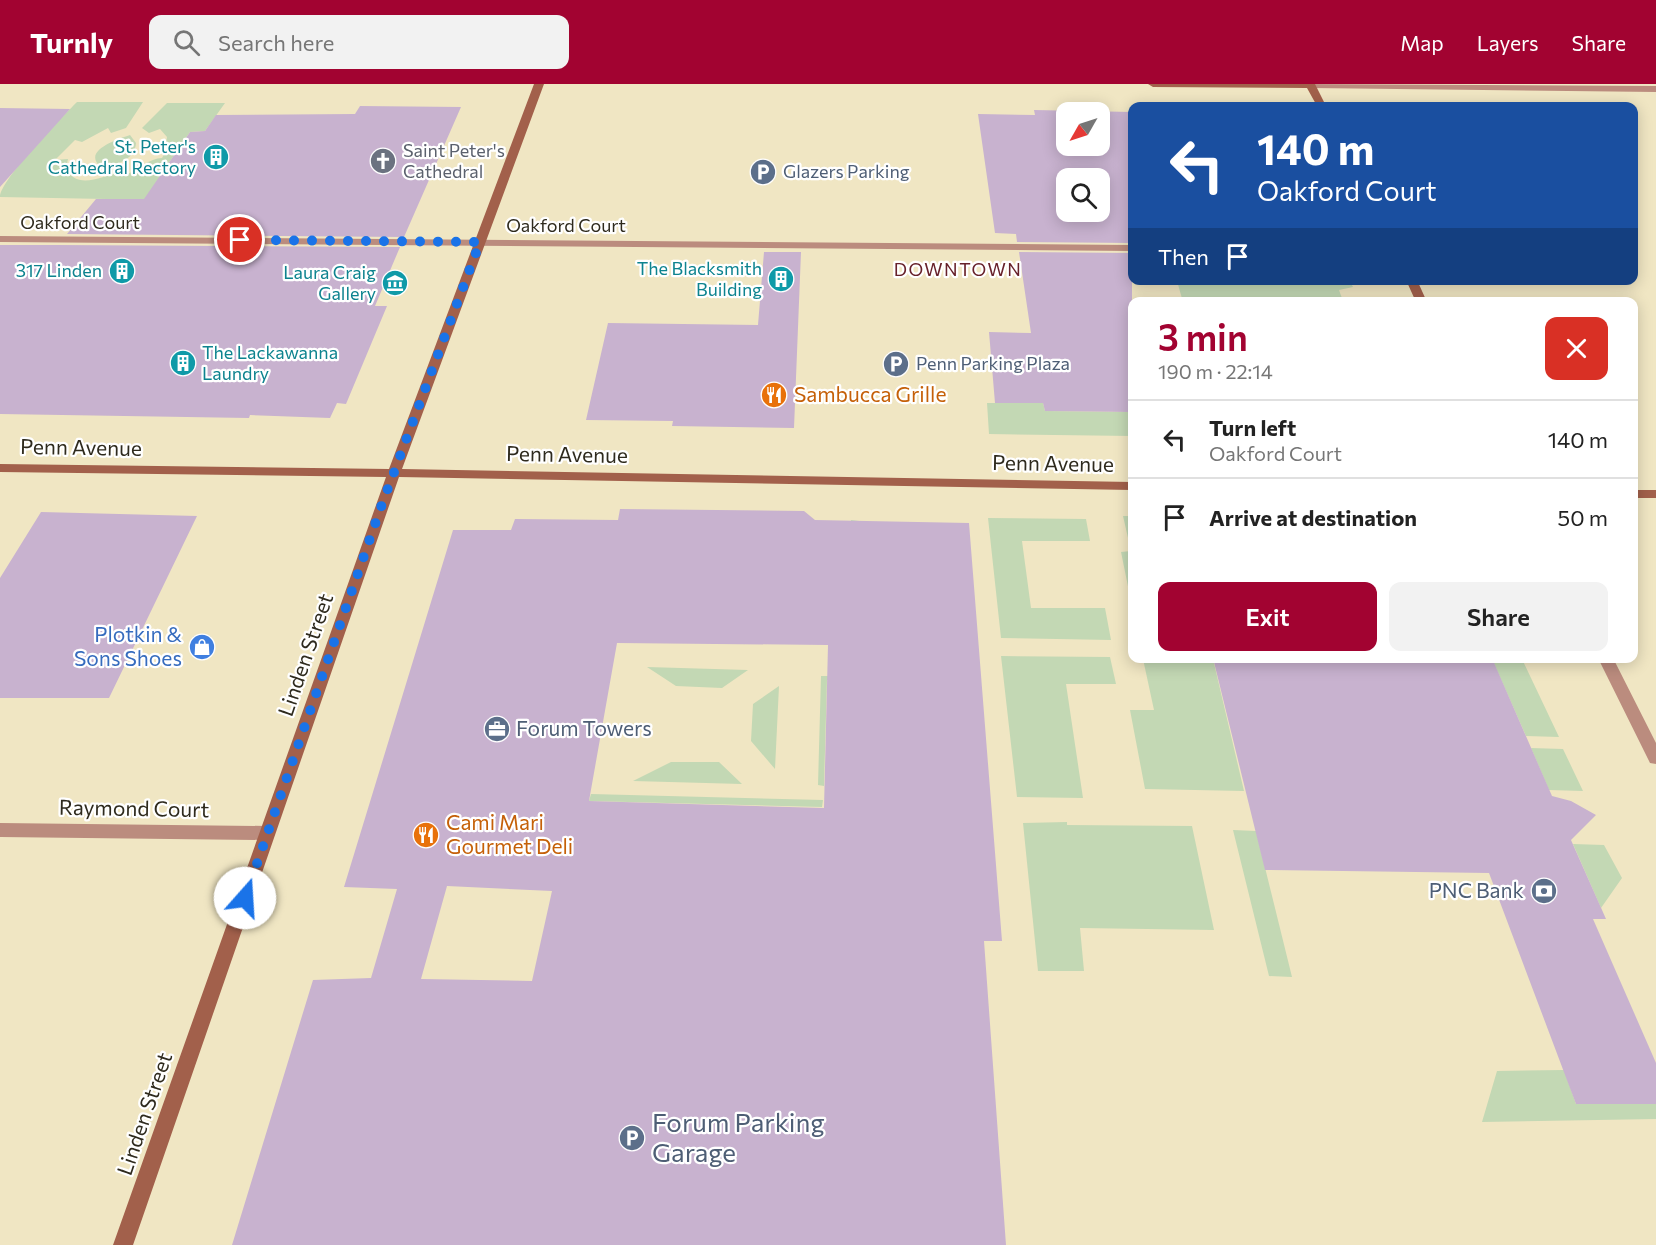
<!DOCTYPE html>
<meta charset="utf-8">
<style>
body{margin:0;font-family:Commissioner,sans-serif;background:#f2f2f2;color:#222;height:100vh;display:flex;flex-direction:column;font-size:22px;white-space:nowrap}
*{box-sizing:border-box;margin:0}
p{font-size:20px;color:#767676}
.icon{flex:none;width:33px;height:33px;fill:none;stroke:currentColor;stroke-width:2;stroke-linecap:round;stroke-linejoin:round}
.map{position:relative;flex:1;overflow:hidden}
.side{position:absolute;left:1128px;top:213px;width:510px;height:366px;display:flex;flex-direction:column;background:#fff;border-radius:12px;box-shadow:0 3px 15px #0003}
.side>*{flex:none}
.hud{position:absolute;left:1128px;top:18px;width:510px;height:183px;border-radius:12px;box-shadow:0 3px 15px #0003;background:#1a4fa0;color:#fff;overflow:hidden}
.needle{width:39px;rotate:231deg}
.tools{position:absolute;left:1056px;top:18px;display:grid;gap:12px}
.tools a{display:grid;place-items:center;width:54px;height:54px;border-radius:12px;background:#fff;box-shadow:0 3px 15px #0003;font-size:30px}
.pin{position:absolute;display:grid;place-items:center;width:51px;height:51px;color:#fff;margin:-26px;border:3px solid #fff;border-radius:50%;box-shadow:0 2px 6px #0007}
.me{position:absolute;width:66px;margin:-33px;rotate:19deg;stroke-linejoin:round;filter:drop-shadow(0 0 4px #0008)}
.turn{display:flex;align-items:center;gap:21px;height:126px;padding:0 30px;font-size:27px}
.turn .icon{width:78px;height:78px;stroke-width:2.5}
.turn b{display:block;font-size:42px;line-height:51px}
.then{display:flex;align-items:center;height:57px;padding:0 30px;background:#0003;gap:12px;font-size:22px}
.round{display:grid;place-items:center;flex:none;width:63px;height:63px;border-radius:12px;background:#f2f2f2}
.head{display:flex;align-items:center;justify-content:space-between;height:102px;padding:0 30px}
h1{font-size:36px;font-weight:600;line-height:45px;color:#a20331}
.action{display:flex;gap:12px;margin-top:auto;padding:12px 30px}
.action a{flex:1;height:69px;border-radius:12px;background:#a20331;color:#fff;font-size:24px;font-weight:600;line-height:69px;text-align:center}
.action a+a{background:#f2f2f2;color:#222}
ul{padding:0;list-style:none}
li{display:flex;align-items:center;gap:18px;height:78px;padding:0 30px;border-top:2px solid #e0e0e0}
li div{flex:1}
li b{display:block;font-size:22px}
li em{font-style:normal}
header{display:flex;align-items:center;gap:36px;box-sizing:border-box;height:84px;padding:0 30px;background:#a20331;color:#fff}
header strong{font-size:28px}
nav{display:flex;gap:33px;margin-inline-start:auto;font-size:21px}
.search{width:420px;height:54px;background:#f2f2f2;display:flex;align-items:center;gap:15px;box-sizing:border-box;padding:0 21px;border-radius:12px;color:#767676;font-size:22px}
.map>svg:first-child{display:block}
.green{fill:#c3d8b4}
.building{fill:#c8b2cf;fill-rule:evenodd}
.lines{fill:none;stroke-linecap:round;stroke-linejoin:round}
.service{fill:#bb8c7e;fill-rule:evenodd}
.minor{fill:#bb8c7e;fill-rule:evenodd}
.secondary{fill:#a2604b;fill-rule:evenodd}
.route{stroke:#1a73e8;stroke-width:10;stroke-dasharray:0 18}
.labels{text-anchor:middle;stroke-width:4.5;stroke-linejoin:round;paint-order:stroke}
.far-culture-label{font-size:18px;fill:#0d838f;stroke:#fff;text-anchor:end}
.far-worship-label{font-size:18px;fill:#5b616d;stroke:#fff;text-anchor:start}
.far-service-label{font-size:18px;fill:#4e5e75;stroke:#fff;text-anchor:start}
.far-street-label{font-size:18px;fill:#2e2a1d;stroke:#fff}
.far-neighbourhood-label{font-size:18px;letter-spacing:1.5px;fill:#67212a;stroke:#fff}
.food-label{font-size:21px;fill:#c56008;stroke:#fff;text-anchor:start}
.street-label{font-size:21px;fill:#2e2a1d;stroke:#fff}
.shop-label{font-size:21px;fill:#366cbe;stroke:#fff;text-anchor:end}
.service-label{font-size:21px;fill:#4e5e75;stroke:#fff;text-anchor:start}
.near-service-label{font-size:26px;fill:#4e5e75;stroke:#fff;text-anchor:start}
</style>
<header>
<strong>Turnly</strong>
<div class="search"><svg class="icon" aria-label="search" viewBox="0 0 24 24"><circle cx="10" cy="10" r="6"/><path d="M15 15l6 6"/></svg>Search here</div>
<nav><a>Map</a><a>Layers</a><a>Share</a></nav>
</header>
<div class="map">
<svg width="1656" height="1161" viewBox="0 0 1656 1161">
<rect width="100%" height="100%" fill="#f0e6c3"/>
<path class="green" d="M77 18H143L126 44 111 49 108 44 82 58 75 56 55 76 68 75 66 84C76 106 101 93 120 88L126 91C137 86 150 74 162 74L170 60 166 59 167 53 160 45 149 49 142 44 167 19H225L205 47 190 48 166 83 159 116 0 113C0 96 62 33 77 18Z
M130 51 136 59C135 76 115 82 101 83 81 67 118 55 130 51Z
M1350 197 1353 203 1339 206 1343 217 1183 218 1177 197Z
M987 319H1043L1045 327 1132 328V352L989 350Z
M1123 432H1132V522L1121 468 1131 467Z
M988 434 1086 435 1090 457H1022L1031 524H1105L1111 556 1001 554Z
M851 436 859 437V508H842L841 596H827L824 702 818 701 821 592H830L834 501 850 500Z
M1001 572 1110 573 1116 600H1066L1083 714 1017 713Z
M1143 575H1213L1244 707 1145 705 1130 626H1154Z
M1492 575H1522L1559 653 1526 652Z
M647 583 748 586 722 604 676 602Z
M779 602 775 685 751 657 753 620Z
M1531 664 1563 665 1583 707 1549 706Z
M671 678H719L742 700 633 697Z
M591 710 823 716 822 723 589 717Z
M1067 738V741L1192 742 1214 846 1080 844 1084 887H1038L1023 739Z
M1233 746 1256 747 1292 893 1269 892Z
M1573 760 1604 761 1622 794 1601 824Z
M1564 986 1576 1020H1656V1035L1482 1038 1497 987Z"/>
<path class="building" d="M360 22 461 23 404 153 67 150 96 115H144L190 48 205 47 216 31 355 30Z
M0 24 70 25 0 103Z
M1034 26 1132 28V159L1017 158 1016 150 995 149 978 30 1035 31ZM1066 28H1100V62H1066ZM1066 94H1100V128H1066Z
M0 161H58L400 163 375 222H387L346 320 337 319 330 334 250 331 249 334 0 330Z
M764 168H801L794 344 672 342 673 337 586 336 608 239 758 241Z
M1019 168 1132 169V328L1045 327 1043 319H995L989 248 1031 249Z
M620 425 804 427 815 436 969 439 1002 857H984L1006 1161H232L313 896 371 894 397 805 344 803 453 446H511L515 435 618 436ZM617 559 828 561 824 724 589 717ZM447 802 552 807 532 897 421 895Z
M41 428 197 432 109 614H0V494Z
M1213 574H1492L1552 712 1571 717 1596 731 1571 756 1606 835H1593L1656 979V1020H1576L1489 789 1265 786Z"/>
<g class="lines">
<path class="service" d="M0 152 1132 161V167L0 158Z
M0 739 267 742 273 744 275 749 273 754 267 756 0 753Z"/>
<path class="minor" d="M1307 0 1656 2V8L1311 4Z
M1598 574H1613L1656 659V680L1650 679Z"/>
<path class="secondary" d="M534 0H544L402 385 1132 398V406L399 393 133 1161H113L386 393 0 388V380L389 385Z
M1148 0H1315L1326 22H1317L1307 4 1153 3Z
M1406 196H1417L1427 218H1416Z
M1634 406H1656V414H1634Z"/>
</g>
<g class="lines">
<path class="route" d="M240 156 480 158 381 423 245 814"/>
</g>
<defs>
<g id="building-disc" transform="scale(1.35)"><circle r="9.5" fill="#0f9aa8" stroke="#fff"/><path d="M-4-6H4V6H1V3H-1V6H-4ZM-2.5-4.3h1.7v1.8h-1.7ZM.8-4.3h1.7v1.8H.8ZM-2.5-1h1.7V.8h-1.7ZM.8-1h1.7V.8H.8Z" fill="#fff"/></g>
<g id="church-disc" transform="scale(1.35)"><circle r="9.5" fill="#6b7280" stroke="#fff"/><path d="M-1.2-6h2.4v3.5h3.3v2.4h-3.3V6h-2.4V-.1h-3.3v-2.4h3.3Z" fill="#fff"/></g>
<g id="parking-disc" transform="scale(1.35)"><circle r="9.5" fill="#5c6f8a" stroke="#fff"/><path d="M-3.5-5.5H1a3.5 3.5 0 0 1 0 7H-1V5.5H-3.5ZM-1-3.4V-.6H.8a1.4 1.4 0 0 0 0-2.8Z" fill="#fff"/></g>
<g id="museum-disc" transform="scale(1.35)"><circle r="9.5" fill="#0f9aa8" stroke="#fff"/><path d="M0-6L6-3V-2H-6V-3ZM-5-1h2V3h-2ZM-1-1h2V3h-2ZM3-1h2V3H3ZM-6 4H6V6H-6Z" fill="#fff"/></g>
<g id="restaurant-disc" transform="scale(1.35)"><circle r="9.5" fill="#e8710a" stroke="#fff"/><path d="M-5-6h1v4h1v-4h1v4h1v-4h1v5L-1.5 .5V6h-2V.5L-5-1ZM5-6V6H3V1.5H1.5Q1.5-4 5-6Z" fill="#fff"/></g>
<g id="shop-disc" transform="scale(1.35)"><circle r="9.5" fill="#3f7fe0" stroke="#fff"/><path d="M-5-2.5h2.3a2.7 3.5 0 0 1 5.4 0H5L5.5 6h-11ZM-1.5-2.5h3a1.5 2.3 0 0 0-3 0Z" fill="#fff"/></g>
<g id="office-disc" transform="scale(1.35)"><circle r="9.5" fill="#5c6f8a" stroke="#fff"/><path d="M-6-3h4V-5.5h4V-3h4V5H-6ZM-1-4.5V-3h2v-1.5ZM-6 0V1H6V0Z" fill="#fff"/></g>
<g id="bank-disc" transform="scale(1.35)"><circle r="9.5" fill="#5c6f8a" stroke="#fff"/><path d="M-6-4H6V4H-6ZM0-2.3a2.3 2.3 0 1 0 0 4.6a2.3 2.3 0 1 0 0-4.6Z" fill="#fff"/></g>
</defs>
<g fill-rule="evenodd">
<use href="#building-disc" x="216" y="73"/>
<use href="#church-disc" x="383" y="77"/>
<use href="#parking-disc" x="763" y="88"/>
<use href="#building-disc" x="122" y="187"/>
<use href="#building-disc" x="781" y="195"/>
<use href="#museum-disc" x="395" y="199"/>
<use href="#building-disc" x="183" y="279"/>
<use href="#parking-disc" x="896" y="280"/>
<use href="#restaurant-disc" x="774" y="311"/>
<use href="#shop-disc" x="202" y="563"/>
<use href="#office-disc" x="497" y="645"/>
<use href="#restaurant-disc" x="426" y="751"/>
<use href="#bank-disc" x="1544" y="807"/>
<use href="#parking-disc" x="632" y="1054"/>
</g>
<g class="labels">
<g class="far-culture-label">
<text x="196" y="69">St. Peter's<tspan x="196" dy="21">Cathedral Rectory</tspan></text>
<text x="762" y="191">The Blacksmith<tspan x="762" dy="21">Building</tspan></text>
<text x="102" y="193">317 Linden</text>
<text x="376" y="195">Laura Craig<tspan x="376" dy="21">Gallery</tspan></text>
<text x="202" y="275" text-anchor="start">The Lackawanna<tspan x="202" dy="21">Laundry</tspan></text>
</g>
<g class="far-worship-label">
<text x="403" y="73">Saint Peter's<tspan x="403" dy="21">Cathedral</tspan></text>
</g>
<g class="far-service-label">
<text x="783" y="94">Glazers Parking</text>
<text x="916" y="286">Penn Parking Plaza</text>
</g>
<g class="far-street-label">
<text x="80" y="145">Oakford Court</text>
<text x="566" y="148">Oakford Court</text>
</g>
<g class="far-neighbourhood-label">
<text x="958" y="192">DOWNTOWN</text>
</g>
<g class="food-label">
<text x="794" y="318">Sambucca Grille</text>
<text x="446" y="746">Cami Mari<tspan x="446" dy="24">Gourmet Deli</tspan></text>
</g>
<g class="street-label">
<text transform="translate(81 364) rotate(1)" y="7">Penn Avenue</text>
<text transform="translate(567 371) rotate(1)" y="7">Penn Avenue</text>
<text transform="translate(1053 380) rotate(1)" y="7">Penn Avenue</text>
<text transform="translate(306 571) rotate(-71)" y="7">Linden Street</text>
<text transform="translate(134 725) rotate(1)" y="7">Raymond Court</text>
<text transform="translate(145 1030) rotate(-71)" y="7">Linden Street</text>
</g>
<g class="shop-label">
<text x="182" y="558">Plotkin &amp;<tspan x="182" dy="24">Sons Shoes</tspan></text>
</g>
<g class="service-label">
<text x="516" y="652">Forum Towers</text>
<text x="1524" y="814" text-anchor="end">PNC Bank</text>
</g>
<g class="near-service-label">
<text x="652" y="1048">Forum Parking<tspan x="652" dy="30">Garage</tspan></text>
</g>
</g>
</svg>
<div class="tools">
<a><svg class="needle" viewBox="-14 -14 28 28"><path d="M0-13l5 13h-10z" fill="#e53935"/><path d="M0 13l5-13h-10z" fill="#767676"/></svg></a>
<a><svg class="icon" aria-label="search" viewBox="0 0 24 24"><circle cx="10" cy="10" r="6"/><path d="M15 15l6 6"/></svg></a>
</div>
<div class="pin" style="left:240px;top:156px;background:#d93025"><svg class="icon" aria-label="arrive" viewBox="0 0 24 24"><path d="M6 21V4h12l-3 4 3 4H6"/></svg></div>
<svg class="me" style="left:245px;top:814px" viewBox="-20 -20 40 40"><circle r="19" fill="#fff"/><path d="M0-13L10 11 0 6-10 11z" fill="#1a73e8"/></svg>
<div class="hud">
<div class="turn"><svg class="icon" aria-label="left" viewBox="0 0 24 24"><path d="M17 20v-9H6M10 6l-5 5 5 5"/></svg><div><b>140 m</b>Oakford Court</div></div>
<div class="then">Then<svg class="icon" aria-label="arrive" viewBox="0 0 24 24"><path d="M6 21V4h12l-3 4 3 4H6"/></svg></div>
</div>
<section class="side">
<div class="head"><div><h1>3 min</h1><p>190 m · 22:14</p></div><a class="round" style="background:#d93025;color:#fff"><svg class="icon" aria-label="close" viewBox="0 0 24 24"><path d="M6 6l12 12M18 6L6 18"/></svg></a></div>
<ul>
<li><svg class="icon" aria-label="left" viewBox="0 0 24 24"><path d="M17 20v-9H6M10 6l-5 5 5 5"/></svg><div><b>Turn left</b><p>Oakford Court</p></div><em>140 m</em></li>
<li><svg class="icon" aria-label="arrive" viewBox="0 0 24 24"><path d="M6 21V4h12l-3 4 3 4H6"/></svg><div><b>Arrive at destination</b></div><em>50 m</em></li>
</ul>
<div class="action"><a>Exit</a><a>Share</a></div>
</section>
</div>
